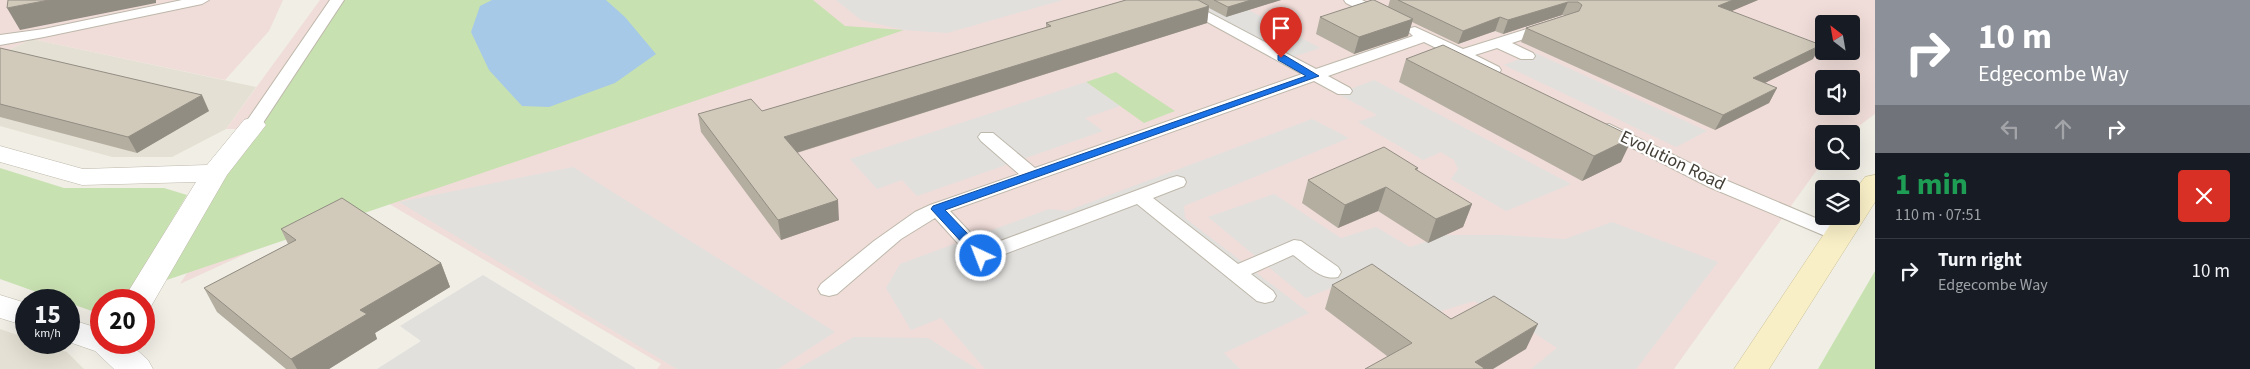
<!DOCTYPE html>
<meta charset="utf-8">
<style>
body{margin:0;font-family:"Source Sans 3",sans-serif;background:#242831;color:#f1f3f6;height:100vh;display:flex;flex-direction:column;font-size:19px;white-space:nowrap}
*{box-sizing:border-box;margin:0}
p{font-size:16px;color:#9ea1a6}
.icon{flex:none;width:28px;height:28px;fill:none;stroke:currentColor;stroke-width:2;stroke-linecap:round;stroke-linejoin:round}
.map{position:relative;flex:1;overflow:hidden}
.side{display:flex;flex-direction:column;background:#171b24;width:375px}
.side>*{flex:none}
.top-card{background:#8c9099;color:#fff;overflow:hidden}
.needle{width:32px;rotate:329deg}
.controls{position:absolute;left:1815px;top:15px;display:grid;gap:10px}
.controls a{display:grid;place-items:center;width:45px;height:45px;border-radius:5px;background:#171b24;box-shadow:0 5px 20px #0002;font-size:25px}
.speed{position:absolute;left:15px;top:289px;display:flex;gap:10px;font-size:25px;font-weight:700;text-align:center}
.speed>*{display:grid;place-content:center;width:65px;height:65px;border-radius:50%;background:#171b24;box-shadow:0 5px 20px #0002;line-height:1}
.speed small{font-size:12px;font-weight:400}
.speed .limit{border:8px solid #d22;background:#fff;color:#111}
.pin{position:absolute;display:grid;place-items:center;width:42px;height:42px;color:#fff;margin:-51px -21px;border-radius:50% 50% 50% 0;rotate:-45deg;box-shadow:0 0 5px #0007}
.pin .icon{rotate:45deg}
.me{position:absolute;width:55px;margin:-28px;rotate:317deg;stroke-linejoin:round;filter:drop-shadow(0 0 4px #0008)}
.turn{display:flex;align-items:center;gap:18px;height:105px;padding:0 20px;font-size:22px}
.turn .icon{width:65px;height:65px;stroke-width:2.5}
.turn b{display:block;font-size:35px;line-height:42px}
.lanes{display:flex;align-items:center;height:48px;padding:0 20px;background:#0003;justify-content:center;gap:25px;direction:ltr}
.lanes .off{opacity:.35}
.round{display:grid;place-items:center;flex:none;width:52px;height:52px;border-radius:5px;background:#242831}
.headline{display:flex;align-items:center;justify-content:space-between;height:85px;padding:0 20px}
h1{font-size:30px;font-weight:700;line-height:38px;color:#1e9e55}
ul{padding:0;list-style:none}
li{display:flex;align-items:center;gap:15px;height:65px;padding:0 20px;border-top:1px solid #363941}
li div{flex:1}
li b{display:block;font-size:19px}
li em{font-style:normal}
main{display:flex;flex:1;min-height:0}
.map>svg:first-child{display:block}
.residential{fill:#e4e0d3}
.medical{fill:#f0ddd9;fill-rule:evenodd}
.green{fill:#c8e1b1}
.parking{fill:#e1e0dd}
.water{fill:#a6c9e8}
.lines{fill:none;stroke-linecap:round;stroke-linejoin:round}
.lane-casing{stroke:#beb8ab;stroke-width:2}
.street-casing{stroke:#beb8ab;stroke-width:1}
.secondary-casing{stroke:#ccc298;stroke-width:1}
.lane{fill:#fff;fill-rule:evenodd}
.street{fill:#fff;fill-rule:evenodd}
.secondary{fill:#f8efc7;fill-rule:evenodd}
.wall{fill:#b4aea1}
.shaded-wall{fill:#928d83}
.building{fill:#d1cabb;stroke:#928d83}
.route{fill:#1a73e8;stroke:#114b97}
.labels{text-anchor:middle;stroke-width:4.5;stroke-linejoin:round;paint-order:stroke}
.street-label{font-size:18px;fill:#423e35;stroke:#fff}
</style>
<main>
<div class="map">
<svg width="1875" height="369" viewBox="0 0 1875 369">
<rect width="100%" height="100%" fill="#f0eee5"/>
<path class="residential" d="M32 39 256 87 226 129 172 157H112L0 126V54Z
M0 329 26 338V342L40 343 67 352 84 369H0Z"/>
<path class="medical" d="M0 0H283L269 31 225 80 32 39 0 54Z
M320 0H1875V114L1848 134H1824V160L1674 369H657L661 364 374 195 180 284 278 129H226ZM1824 24H1851V51H1824ZM1824 79H1851V106H1824Z"/>
<path class="green" d="M340 0H813L845 26 904 30 149 286Z
M1116 72 1175 111 1144 123 1086 82Z
M0 168 64 188H164L187 195 124 300H101V308L92 311 69 303V300H59L0 279Z
M1875 271V369H1818Z"/>
<path class="parking" d="M836 0H1063L947 33 904 30 861 20Z
M1168 0H1230L1320 48 1278 62Z
M1535 53 1707 131 1676 147 1504 65Z
M1374 80 1571 184 1506 211 1451 179 1458 169 1454 160 1441 152 1423 160 1358 122 1377 115 1338 94Z
M1086 82 1120 106 1085 118 1103 131 917 196 902 180 877 189 850 159Z
M1312 119 1349 138 1184 206 1185 218 1309 313 1224 353 1240 369H985L941 318 911 330 886 288 900 264 1049 209 1067 211Z
M573 167 835 332 778 369H677L399 202Z
M1274 194 1341 238 1376 227 1410 247 1446 235H1501L1565 239 1612 222 1718 262 1636 369H1531L1557 348 1537 335 1474 301 1428 315 1374 271 1306 298 1208 217Z
M483 275 635 368V369H377L421 341 400 326Z
M854 337 928 338 977 369H797Z"/>
<path class="water" d="M492 0H606L625 17 656 54 615 83 549 107 522 106 489 70 471 32 480 6Z"/>
<g class="lines">
<g class="lane-casing">
<path id="lane" d="M182 0H209L202 4 44 37 0 45V35L44 29Z
M330 0H344L259 129H247L244 125Z
M1344 0H1362L1386 12 1388 15 1386 18H1376L1346 3Z
M1187 1 1316 69 1413 36 1408 31 1410 28 1415 27 1463 49 1549 22 1554 23 1556 26 1554 29 1512 43 1533 53 1535 56 1533 59H1521L1497 48 1475 55 1499 67 1501 70 1499 73H1487L1424 42 1328 76 1350 88 1352 91 1350 94H1338L1314 81 950 211 984 247 1170 178 1177 176 1184 178 1186 182 1184 186 1153 198 1238 264 1294 240 1301 241 1338 267 1341 272 1338 277C1321 281 1306 264 1293 255L1251 274 1273 291 1276 296 1273 301 1265 303 1257 301 1137 204 981 263 974 261 935 218 901 239 837 294 829 296 821 294 818 289 821 284 874 241 915 212 930 205 1019 174 981 141 978 137 981 133H993L1035 168 1302 74 1182 8 1180 5Z
M1609 124 1723 179 1844 230 1847 234 1844 238 1837 240 1830 238 1709 187 1603 133 1600 129 1603 125Z"/>
</g>
<g class="street-casing">
<path id="street" d="M253 117 262 120 266 125 227 175 150 308 144 309V300H123L196 182 82 185 0 162V146L83 169 207 165 244 120Z
M0 295 26 303V326L0 318Z
M69 319 101 329V342H128L148 360 153 369H114L95 351 69 342Z"/>
</g>
<g class="secondary-casing">
<path id="secondary" d="M1875 175V202L1769 369H1734L1836 216H1851V195L1865 177Z"/>
</g>
<use href="#lane" class="lane"/>
<use href="#street" class="street"/>
<use href="#secondary" class="secondary"/>
</g>
<path class="wall" d="M1126 0H1281L1226 17 1209 8 1207 23 797 153 839 220 781 240 701 132 698 114 762 111 1046 28V23Z
M1390 0H1758L1731 11 1813 59 1764 83 1777 88 1769 103 1715 130 1521 42 1526 28 1566 15H1562L1503 34 1495 31 1458 44 1412 22 1408 36 1354 54 1316 34 1320 17 1388 7Z
M0 48 209 111 137 153 0 117Z
M1406 59 1621 162 1582 181 1399 82Z
M1418 168 1417 171 1472 204 1463 227 1428 243 1378 211 1338 228 1302 203 1308 180Z
M281 229 441 263 450 287 375 333 377 339 329 369H286L217 312 204 288 288 244Z
M1332 285 1451 319 1526 349 1387 356 1325 309Z"/>
<path class="shaded-wall" d="M49 0H156V3L20 30 7 8Z
M1251 0H1281L1226 17 1228 7Z
M1733 0H1758L1711 20 1718 6Z
M1568 2 1562 15 1503 34 1508 20Z
M1209 6 1207 23 786 156 784 137Z
M1500 17 1495 31 1458 44 1463 31Z
M1413 19 1408 36 1354 54 1359 37Z
M1821 45 1813 59 1745 93 1753 78Z
M1777 88 1769 103 1715 130 1723 115Z
M202 95 209 111 137 153 128 137Z
M1633 137 1621 162 1582 181 1594 156Z
M1386 187 1378 211 1338 228 1345 205Z
M838 200 839 220 781 240 778 220Z
M1472 204 1463 227 1428 243 1436 219Z
M441 263 450 287 375 333 377 339 329 369H297L291 359 360 310Z
M1538 324 1526 349 1493 369H1472L1475 362Z"/>
<path class="building" d="M8 0H49L7 8Z
M1126 0H1198L1209 6 784 137 838 200 778 220 698 114 751 99 762 111 1051 26 1046 23Z
M1214 0H1251L1228 7Z
M1372 0H1374L1413 19 1359 37 1320 17Z
M1398 0H1733L1718 6 1821 45 1753 78 1777 88 1723 115 1526 28 1579 11 1582 5 1578 2H1568L1508 20 1500 17 1463 31Z
M1443 45 1633 137 1594 156 1406 59Z
M0 48 202 95 128 137 0 104Z
M1384 147 1418 168 1415 169 1472 204 1436 219 1386 187 1345 205 1308 180Z
M342 198 441 263 360 310 367 314 291 359 204 288 296 240 281 229Z
M1372 264 1451 319 1494 296 1538 324 1475 362 1484 368 1483 369H1365L1412 343 1332 285Z"/>
<path class="route" d="M1278 55H1284L1319 76 945 210 986 253 988 256 986 259H977L931 209 933 206 1306 76 1278 60Z"/>
<g class="labels">
<g class="street-label">
<text transform="translate(1673 160) rotate(26)" y="6">Evolution Road</text>
</g>
</g>
</svg>
<div class="controls">
<a><svg class="needle" viewBox="-14 -14 28 28"><path d="M0-13l5 13h-10z" fill="#e53935"/><path d="M0 13l5-13h-10z" fill="#9ea1a6"/></svg></a>
<a><svg class="icon" aria-label="sound" viewBox="0 0 24 24"><path d="M4 9h4l5-4v14l-5-4H4zM17 9q2 3 0 6"/></svg></a>
<a><svg class="icon" aria-label="search" viewBox="0 0 24 24"><circle cx="10" cy="10" r="6"/><path d="M15 15l6 6"/></svg></a>
<a><svg class="icon" aria-label="layers" viewBox="0 0 24 24"><path d="M12 4l9 5-9 5-9-5zM3 14l9 5 9-5"/></svg></a>
</div>
<div class="speed"><div>15<small>km/h</small></div><div class="limit">20</div></div>
<div class="pin" style="left:1281px;top:58px;background:#d93025"><svg class="icon" aria-label="arrive" viewBox="0 0 24 24"><path d="M6 21V4h12l-3 4 3 4H6"/></svg></div>
<svg class="me" style="left:981px;top:256px" viewBox="-20 -20 40 40"><circle r="17" fill="#1a73e8" stroke="#fff" stroke-width="3"/><path d="M0-11L8 9 0 5-8 9z" fill="#fff"/></svg>
</div>
<section class="side">
<div class="top-card">
<div class="turn"><svg class="icon" aria-label="right" viewBox="0 0 24 24"><path d="M7 20v-9h11M14 6l5 5-5 5"/></svg><div><b>10 m</b>Edgecombe Way</div></div>
<div class="lanes"><svg class="icon off" aria-label="left" viewBox="0 0 24 24"><path d="M17 20v-9H6M10 6l-5 5 5 5"/></svg><svg class="icon off" aria-label="ahead" viewBox="0 0 24 24"><path d="M12 20V5M6 11l6-6 6 6"/></svg><svg class="icon" aria-label="right" viewBox="0 0 24 24"><path d="M7 20v-9h11M14 6l5 5-5 5"/></svg></div>
</div>
<div class="headline"><div><h1>1 min</h1><p>110 m · 07:51</p></div><a class="round" style="background:#d93025;color:#fff"><svg class="icon" aria-label="close" viewBox="0 0 24 24"><path d="M6 6l12 12M18 6L6 18"/></svg></a></div>
<ul>
<li><svg class="icon" aria-label="right" viewBox="0 0 24 24"><path d="M7 20v-9h11M14 6l5 5-5 5"/></svg><div><b>Turn right</b><p>Edgecombe Way</p></div><em>10 m</em></li>
</ul>
</section>
</main>
